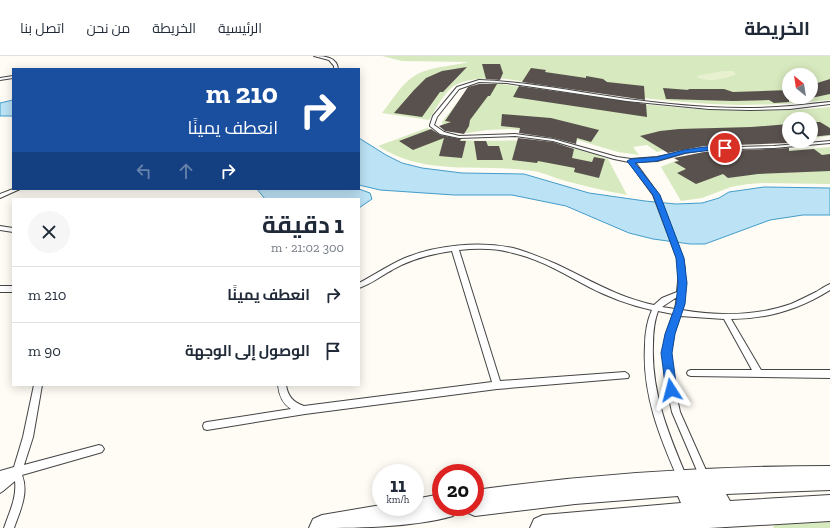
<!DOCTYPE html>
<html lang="ar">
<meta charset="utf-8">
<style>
body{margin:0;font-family:"Zilla Slab",Cairo,serif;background:#f6f6f7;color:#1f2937;direction:rtl;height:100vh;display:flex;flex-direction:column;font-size:15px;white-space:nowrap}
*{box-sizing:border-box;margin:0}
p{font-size:13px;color:#747a83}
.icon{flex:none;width:22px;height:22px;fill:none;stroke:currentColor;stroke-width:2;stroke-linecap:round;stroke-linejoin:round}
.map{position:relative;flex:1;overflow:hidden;direction:ltr}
.drawer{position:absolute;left:12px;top:142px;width:348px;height:188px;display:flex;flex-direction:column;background:#fff;border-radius:0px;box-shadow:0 2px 10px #0003;direction:rtl}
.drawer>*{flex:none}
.guide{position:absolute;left:12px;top:12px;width:348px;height:122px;border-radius:0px;box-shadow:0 2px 10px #0003;direction:rtl;background:#1a4fa0;color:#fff;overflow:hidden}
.needle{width:26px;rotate:330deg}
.buttons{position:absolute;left:782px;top:12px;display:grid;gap:8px}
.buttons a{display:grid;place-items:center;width:36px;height:36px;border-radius:50%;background:#fff;box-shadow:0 2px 10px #0003;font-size:20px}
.speed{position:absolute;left:372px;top:408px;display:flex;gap:8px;font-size:20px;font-weight:700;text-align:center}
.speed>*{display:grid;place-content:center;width:52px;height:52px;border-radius:50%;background:#fff;box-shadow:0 2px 10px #0003;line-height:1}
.speed small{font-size:10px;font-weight:400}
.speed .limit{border:6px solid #d22;background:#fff;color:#111}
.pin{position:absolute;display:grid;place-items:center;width:34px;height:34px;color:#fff;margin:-17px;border:2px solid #fff;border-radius:50%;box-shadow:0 1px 4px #0007}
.me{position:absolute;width:44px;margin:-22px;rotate:351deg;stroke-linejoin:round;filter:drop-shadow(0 0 3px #0008)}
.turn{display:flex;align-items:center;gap:14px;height:84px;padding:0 16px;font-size:18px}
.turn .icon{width:52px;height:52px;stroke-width:2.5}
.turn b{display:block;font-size:28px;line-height:34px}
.lanes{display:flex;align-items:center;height:38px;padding:0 16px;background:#0003;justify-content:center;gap:20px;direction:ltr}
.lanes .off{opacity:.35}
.round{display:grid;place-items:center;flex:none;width:42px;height:42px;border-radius:21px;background:#f6f6f7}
.overview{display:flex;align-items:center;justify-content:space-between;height:68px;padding:0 16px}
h1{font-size:24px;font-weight:700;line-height:30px}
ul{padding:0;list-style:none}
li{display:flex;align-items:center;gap:12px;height:56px;padding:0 16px;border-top:1px solid #e0e1e3}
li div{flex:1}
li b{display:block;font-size:15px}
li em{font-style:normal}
header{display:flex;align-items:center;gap:24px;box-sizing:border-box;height:56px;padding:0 20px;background:#fff;border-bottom:1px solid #e0e1e3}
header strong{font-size:19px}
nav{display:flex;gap:22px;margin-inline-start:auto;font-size:14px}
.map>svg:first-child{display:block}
.green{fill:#d7e9be;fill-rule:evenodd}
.pitch{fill:#e7f1d0}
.water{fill:#bbe2f5;stroke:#439cca}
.building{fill:#59514d}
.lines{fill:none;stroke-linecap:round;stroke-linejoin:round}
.service-casing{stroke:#444;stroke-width:2}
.tertiary-casing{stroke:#444;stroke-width:2}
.service{fill:#fff;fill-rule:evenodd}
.tertiary{fill:#fff;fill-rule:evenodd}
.route{fill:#1a73e8;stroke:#114b97}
</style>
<header>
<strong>الخريطة</strong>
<nav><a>الرئيسية</a><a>الخريطة</a><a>من نحن</a><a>اتصل بنا</a></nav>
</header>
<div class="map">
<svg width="830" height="472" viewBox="0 0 830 472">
<rect width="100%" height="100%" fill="#fffcf5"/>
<path class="green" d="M382 0H830V44C800 47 770 49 739 49 661 47 584 34 507 23 491 22 462 21 450 33 442 41 435 54 429 64L382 57C391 46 399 32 410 23 426 10 449 11 469 6L402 5ZM789 19H811V41H789Z
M497 27C525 32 553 36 581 40 664 52 746 60 830 51V80L811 82V63H789V84L682 89 657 96 647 89 633 91 639 99 618 96 567 81 532 75 509 73 487 74 468 77 455 76 443 71 442 66 470 30Z
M427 72C437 76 445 82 456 83 480 87 505 83 530 85 557 87 583 94 608 103L627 139C605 135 584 130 562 124 552 121 542 116 533 115 479 107 426 121 378 90Z
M830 91V128L763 127 748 128 731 131 702 142 681 145 661 111C670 107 680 103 690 101 736 91 784 96 830 91Z
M830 464V472H773L775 469Z"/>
<path class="pitch" d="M722 15H733L736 18C727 23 706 27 697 21V20Z"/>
<path class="water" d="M13 44V60H0V47Z
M359 82 386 99 402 107 422 112 462 117 524 118 589 137 645 145 676 148 702 147 719 142 729 136 764 131 830 132V159H803L770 164 705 188H690L653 183 629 177 566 150 512 139H454L380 134 359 129Z
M257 133H359L370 137 372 143 359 152V143H265Z"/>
<path class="building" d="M482 8H500L503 17 500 24 486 23Z
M467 11 443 36H440L422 61 394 57 414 34 426 22 442 15Z
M531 12 546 14 545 16 586 22V20L603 23 607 26 644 30 645 44 522 26Z
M830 23V38L811 42V29Z
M479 28H497L490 40H488L470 64 469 70 464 78 445 75 439 70 451 66 445 65 468 31Z
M519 30 646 48 647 61 513 41Z
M663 32 689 34 688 33H724L733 36 789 34V46L774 47 769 44 733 45 666 43Z
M502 58 551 62 599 74 591 86 577 82 576 88 553 82 519 77 520 72 501 70Z
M811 66H820L830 72V79L811 81Z
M789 68V87L704 90 668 97 640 80 660 75 679 73 751 71Z
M431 73 440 79 461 83 460 85H466L462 102 439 100 444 82 413 94 399 85Z
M518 82 553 86 574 93 572 102 592 106 594 101 605 103 599 122 574 116 575 112 538 105 537 107 512 104Z
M474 85H486L488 90H499L503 104H477Z
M789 92V95L814 93 822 99 830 98V115L758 118 728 122 723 118 696 128 677 117 686 113 674 106 679 105 674 102 704 96Z"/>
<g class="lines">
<g class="service-casing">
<path id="service" d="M314 0C324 0 337 1 338 13H334V10L329 4Z
M13 20V22L0 24V22Z
M479 24C529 26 578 36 627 43 681 50 736 55 791 50 804 49 817 47 830 46V48L790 53 750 54 709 53 627 45 507 27 479 26 459 33 437 61 434 69 444 76 459 80 515 78 553 83 617 101 631 103 657 101 685 95 704 92 774 90 830 85V87L774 92 704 94 685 97 657 105 635 106 659 139 683 202 685 214 684 248 682 254C717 260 757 260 791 248 800 244 808 240 816 236 821 233 825 230 830 228V234C800 253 767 263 731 263L761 314H830V322L691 320 688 319 687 317 688 315 691 314H752L724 263 680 260 674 278 671 297 673 323 680 356 709 421 707 424 704 426 701 424 672 356 665 323 663 297 666 278 673 258 658 255C654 266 653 277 653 289 651 337 669 379 687 422L685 425 682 427 679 425C660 382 642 338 645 290 645 278 647 265 652 254 630 249 608 241 589 231 564 218 540 203 513 197 496 192 477 192 459 194L500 325 625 316 628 318 629 320 628 322 497 333 305 358 207 374 204 373 203 370 204 367 207 366 291 353C282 347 279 339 278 329H286C288 341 293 346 304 350L492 326 452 195C431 198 411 203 392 214 381 220 371 228 359 232V227C374 219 389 209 405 202 437 189 479 185 513 192 528 196 542 202 556 208 590 224 617 241 654 249L662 242 677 236 679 214 677 202 653 139 629 106 614 103 553 85 515 80 459 82 440 78 430 70V69L433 60 457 31ZM677 241 675 253 662 251Z
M13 133H20L0 142V138Z
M0 170 13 172V176L0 174Z
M0 230H13V236H0Z
M34 329H42L33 381 24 409 99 389 102 390 104 393 102 396 99 397 22 419C29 437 20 455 14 472H4C9 457 17 442 15 425L3 435 0 437V425H1H0V415L14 411 23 381Z"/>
</g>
<g class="tertiary-casing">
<path id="tertiary" d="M830 410V434L726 438 730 445 830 439V465L709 472H530L534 463 543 459 681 447 678 440 575 448 475 460 466 456 464 451H475V434C592 418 712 410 830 410Z
M441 438V451H457L453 460C411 472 353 472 309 472L313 463 322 459 381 449V451H415V443Z"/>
</g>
<use href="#service" class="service"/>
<use href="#tertiary" class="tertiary"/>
</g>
<path class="route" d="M725 90 728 92 727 93 704 95 685 97 657 105 635 107 660 139 684 202 687 227 685 248 675 278 672 297 677 334 675 337 671 339 667 337 666 334 661 297 665 278 676 248 678 227 676 202 653 139 627 105 631 103 657 101 684 94 704 91Z"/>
</svg>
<div class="buttons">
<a><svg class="needle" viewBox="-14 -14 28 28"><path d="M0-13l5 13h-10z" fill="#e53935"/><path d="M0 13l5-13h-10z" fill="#747a83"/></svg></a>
<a><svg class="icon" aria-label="search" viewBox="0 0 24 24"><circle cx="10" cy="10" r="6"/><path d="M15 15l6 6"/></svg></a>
</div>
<div class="speed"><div>11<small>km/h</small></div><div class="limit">20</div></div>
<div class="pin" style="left:725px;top:92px;background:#d93025"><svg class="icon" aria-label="arrive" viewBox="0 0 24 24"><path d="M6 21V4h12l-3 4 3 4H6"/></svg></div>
<svg class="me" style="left:671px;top:334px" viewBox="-20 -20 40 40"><path d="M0-17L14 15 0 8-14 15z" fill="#1a73e8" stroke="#fff" stroke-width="4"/></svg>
<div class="guide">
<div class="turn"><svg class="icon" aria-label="right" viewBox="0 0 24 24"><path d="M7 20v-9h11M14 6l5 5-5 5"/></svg><div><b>210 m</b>انعطف يمينًا</div></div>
<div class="lanes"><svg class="icon off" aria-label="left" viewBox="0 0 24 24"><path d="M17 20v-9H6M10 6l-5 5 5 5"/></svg><svg class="icon off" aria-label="ahead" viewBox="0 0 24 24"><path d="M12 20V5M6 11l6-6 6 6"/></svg><svg class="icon" aria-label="right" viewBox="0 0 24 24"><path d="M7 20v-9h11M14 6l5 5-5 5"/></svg></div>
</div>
<section class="drawer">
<div class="overview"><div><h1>1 دقيقة</h1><p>300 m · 21:02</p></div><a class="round"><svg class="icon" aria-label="close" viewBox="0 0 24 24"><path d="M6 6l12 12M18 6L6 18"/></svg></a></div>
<ul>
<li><svg class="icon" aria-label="right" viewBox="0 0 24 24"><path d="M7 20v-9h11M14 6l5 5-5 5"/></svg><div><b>انعطف يمينًا</b></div><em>210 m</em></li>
<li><svg class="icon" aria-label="arrive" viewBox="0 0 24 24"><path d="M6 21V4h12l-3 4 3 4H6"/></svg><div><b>الوصول إلى الوجهة</b></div><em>90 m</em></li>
</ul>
</section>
</div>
